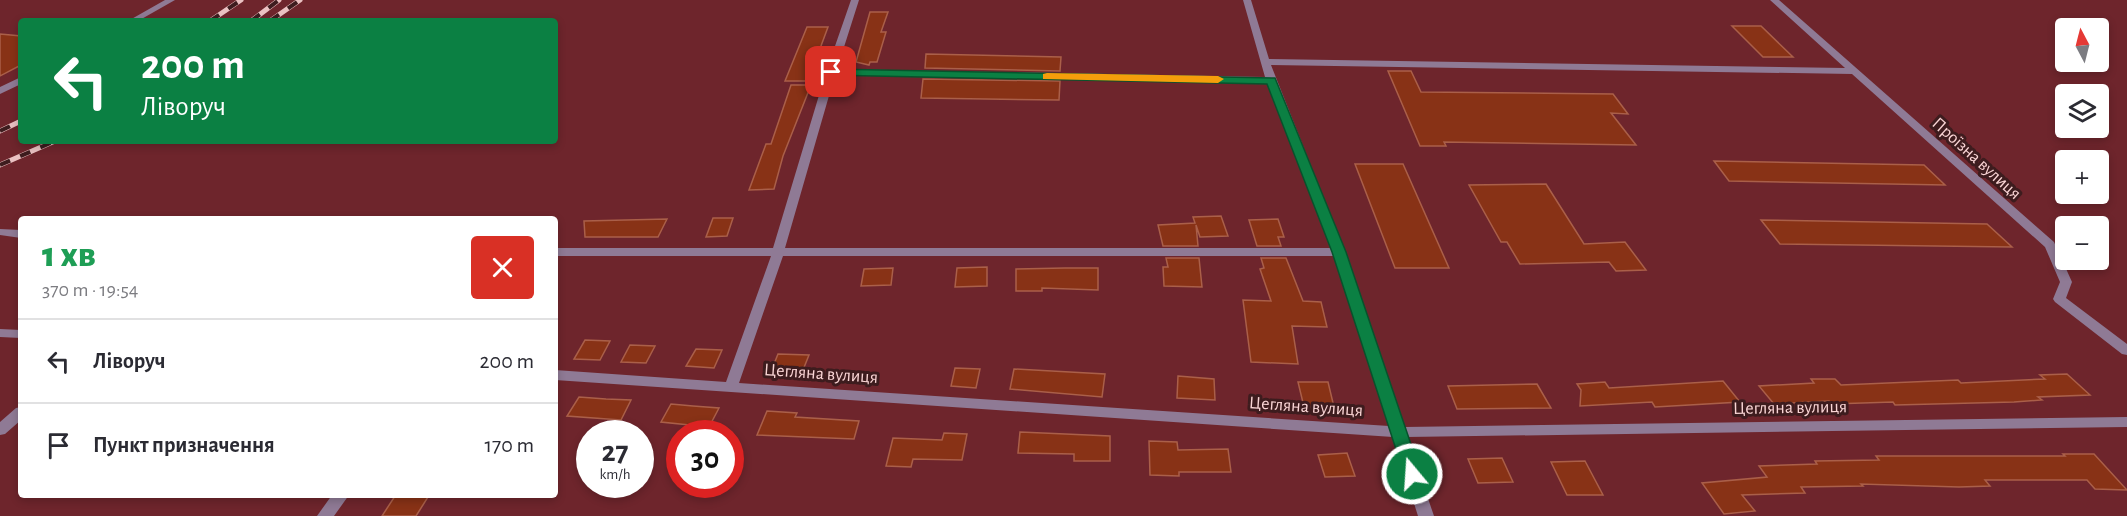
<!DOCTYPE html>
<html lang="uk">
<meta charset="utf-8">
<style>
body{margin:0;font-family:"Alegreya Sans",sans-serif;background:#f2f2f3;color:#2b2b33;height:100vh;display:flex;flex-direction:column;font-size:22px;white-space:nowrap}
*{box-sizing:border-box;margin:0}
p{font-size:20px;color:#7c7c81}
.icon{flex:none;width:33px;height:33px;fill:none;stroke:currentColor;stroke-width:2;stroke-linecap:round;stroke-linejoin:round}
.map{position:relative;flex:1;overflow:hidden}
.panel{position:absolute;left:18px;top:216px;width:540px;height:282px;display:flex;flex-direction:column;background:#fff;border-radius:6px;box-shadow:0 3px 9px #0003}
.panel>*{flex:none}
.top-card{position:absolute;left:18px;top:18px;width:540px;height:126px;border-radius:6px;box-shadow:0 3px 9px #0003;background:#0b8043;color:#fff;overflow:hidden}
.needle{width:39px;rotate:353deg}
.fabs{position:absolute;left:2055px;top:18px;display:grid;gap:12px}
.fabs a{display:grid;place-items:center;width:54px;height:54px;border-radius:6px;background:#fff;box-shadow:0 3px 9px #0003;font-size:30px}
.speed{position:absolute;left:576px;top:420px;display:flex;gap:12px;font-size:30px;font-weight:700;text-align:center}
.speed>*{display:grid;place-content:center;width:78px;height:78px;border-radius:50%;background:#fff;box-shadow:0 3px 9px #0003;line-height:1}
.speed small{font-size:15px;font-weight:400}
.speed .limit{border:9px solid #d22;background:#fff;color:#111}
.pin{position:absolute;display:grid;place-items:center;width:51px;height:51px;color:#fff;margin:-26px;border-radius:12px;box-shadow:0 3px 9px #0006}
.me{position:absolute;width:66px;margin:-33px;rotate:342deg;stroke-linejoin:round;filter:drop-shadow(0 0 4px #0008)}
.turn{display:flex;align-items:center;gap:21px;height:126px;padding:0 24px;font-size:27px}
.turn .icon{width:78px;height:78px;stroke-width:2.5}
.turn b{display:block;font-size:42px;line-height:51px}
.round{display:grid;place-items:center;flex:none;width:63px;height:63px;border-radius:6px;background:#f2f2f3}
.headline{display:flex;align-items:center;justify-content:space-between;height:102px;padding:0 24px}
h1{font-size:36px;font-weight:800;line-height:45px;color:#1e9e55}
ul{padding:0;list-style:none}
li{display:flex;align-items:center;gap:18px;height:84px;padding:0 24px;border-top:2px solid #e1e1e2}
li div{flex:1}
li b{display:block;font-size:22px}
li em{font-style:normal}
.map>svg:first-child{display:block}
.building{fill:#883216;stroke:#aa5f49;stroke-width:1.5}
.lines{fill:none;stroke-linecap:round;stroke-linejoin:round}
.minor{fill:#8f7a95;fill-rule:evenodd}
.rail-casing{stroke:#eac1c2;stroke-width:5}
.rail{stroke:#3d1c1e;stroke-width:4;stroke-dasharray:11;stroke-linecap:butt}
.route{fill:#0b8043;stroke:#07532c;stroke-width:1.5}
.slow{fill:#f59e0b}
.labels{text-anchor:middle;stroke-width:6;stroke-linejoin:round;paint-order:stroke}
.street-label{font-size:18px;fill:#fad5d5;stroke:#3d1c1e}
</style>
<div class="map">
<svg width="2127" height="516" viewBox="0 0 2127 516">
<rect width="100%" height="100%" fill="#6e252c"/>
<path class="building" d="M870 12H888L881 32H886L877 62H870L869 65 856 62Z
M1732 26H1761L1793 57H1763Z
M807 27H828L808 81H785Z
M0 34 21 36V65L0 76Z
M926 54 1061 57 1060 71 925 68Z
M1388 71H1411L1421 92 1613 94 1628 114 1611 113 1636 145 1444 142 1446 146H1420Z
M923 79 1060 81 1059 100 921 98Z
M791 85H811L783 156 774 189 749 190 766 144H771Z
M1714 161 1924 165 1945 185 1729 181Z
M1355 164H1403L1449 268H1395Z
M1546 184 1584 244 1625 242 1646 270 1616 271 1609 262 1520 264 1507 242H1501L1469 185Z
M1221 216 1228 236 1200 237 1196 225 1198 246H1163L1158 225 1195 223 1193 217Z
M713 218H733L727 236 706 237Z
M667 219 658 237H585L584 221Z
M1278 219 1284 237H1278L1281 246H1257L1249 220Z
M1761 220 1987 224 2012 247 1780 244Z
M1166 258H1199L1202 287 1164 286 1163 267H1168Z
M1261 258H1286L1303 301 1321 302 1327 327 1292 326 1298 364 1251 362 1243 300 1271 301 1260 269 1264 268Z
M987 267V286L955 287 957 268Z
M893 268 891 285 861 286 864 269Z
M1065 268H1098V290L1042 288V291H1016V269Z
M585 340 610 341 600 360 574 359Z
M630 345 655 346 646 363 621 362Z
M696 349 722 350 714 368 686 366Z
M778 354 809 355 801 375 770 374Z
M955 368 980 369 976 388 951 386Z
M1014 369 1105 374 1102 397 1010 389Z
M2067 374 2090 395 2038 397 2042 400 2014 402 1895 405 1893 402 1832 404 1829 401 1774 404 1759 386 1814 383 1811 379H1835L1841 385 1958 380 1961 383 2045 379 2040 375Z
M1178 376 1214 379 1215 400 1177 398Z
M1723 381 1740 402 1655 407 1652 402 1580 406 1581 390 1577 384 1605 382 1609 388Z
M1298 382H1328L1334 407H1304Z
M1537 384 1551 408 1457 409 1448 386Z
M579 397 606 399 631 400 621 420 567 416Z
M671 404 693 406 719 408 709 427 661 422Z
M767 411 797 413 795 417 859 421 854 439 757 435Z
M1020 432 1110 436V461H1074V454L1018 453Z
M944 433 967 434 962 460 913 459 911 467 886 466 893 438 942 440Z
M1149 441 1177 442 1178 450 1228 449 1231 472H1179V476L1150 475Z
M1347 453 1355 476 1325 477 1318 455Z
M2063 454H2094L2127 490 2095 489 2087 480H1985L1990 486 1959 487 1861 484 1863 486 1801 487 1805 493 1742 495 1755 511 1724 514 1702 483 1767 477 1759 466 1817 464 1815 461 1879 460 1876 456H2065Z
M1502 458 1513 482 1478 483 1468 459Z
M1585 461 1603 495H1567L1551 462Z
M395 496 428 497 416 516H382Z"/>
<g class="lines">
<path class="minor" d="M165 0H175L138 21H128Z
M851 0H859L837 69 1265 77 1243 0H1251L1269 59 1845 68 1770 0H1779L2054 242 2072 282 2066 298 2127 344V355L2122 354 2055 302 2053 299 2060 282 2045 247 1852 74 1271 65 1345 252 1404 427 2127 417V427L1407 437 1434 516H1418L1393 437 555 380V370L726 382 771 256H555V248H773L826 72ZM835 75 1267 83 1332 248H785ZM783 256H1334L1389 426 739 383Z
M21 77V84L0 94V87Z
M0 229 21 230V238L0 235Z
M0 329 21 330V338L0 337Z
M21 407V420L5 434 0 435V422L16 408Z
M332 495H349L334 516H317Z"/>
<g class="rail-casing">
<path id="rail" d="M210 21 241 0
M251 21 279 0
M270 21 300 0
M0 131 21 121
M0 165 55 141"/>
</g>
<use href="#rail" class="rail"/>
</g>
<path class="route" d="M831 69 1275 78 1346 252 1421 474 1418 479 1412 480 1406 479 1404 474 1332 252 1267 84 827 75V70Z"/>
<path class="slow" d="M1047 73 1218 76 1224 79 1218 83 1043 79V74Z"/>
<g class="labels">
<g class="street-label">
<text transform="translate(1977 158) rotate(42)" y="6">Проїзна вулиця</text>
<text transform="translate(821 373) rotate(4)" y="6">Цегляна вулиця</text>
<text transform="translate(1306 406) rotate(4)" y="6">Цегляна вулиця</text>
<text transform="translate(1790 407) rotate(-1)" y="6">Цегляна вулиця</text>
</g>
</g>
</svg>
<div class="fabs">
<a><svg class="needle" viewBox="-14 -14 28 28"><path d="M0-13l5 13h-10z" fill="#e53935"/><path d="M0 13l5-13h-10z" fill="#7c7c81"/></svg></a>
<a><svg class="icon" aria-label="layers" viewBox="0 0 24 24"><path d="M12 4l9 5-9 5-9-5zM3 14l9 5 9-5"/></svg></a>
<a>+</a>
<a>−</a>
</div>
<div class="speed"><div>27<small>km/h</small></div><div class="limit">30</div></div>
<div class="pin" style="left:831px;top:72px;background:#d93025"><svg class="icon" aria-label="arrive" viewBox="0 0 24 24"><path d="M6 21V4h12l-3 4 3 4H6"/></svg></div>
<svg class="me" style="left:1412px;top:474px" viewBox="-20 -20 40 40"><circle r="17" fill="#0b8043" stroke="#fff" stroke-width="3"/><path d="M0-11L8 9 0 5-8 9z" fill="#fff"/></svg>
<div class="top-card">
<div class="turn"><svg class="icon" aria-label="left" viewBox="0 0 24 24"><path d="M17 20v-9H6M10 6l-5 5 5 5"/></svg><div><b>200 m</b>Ліворуч</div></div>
</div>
<section class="panel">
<div class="headline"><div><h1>1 хв</h1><p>370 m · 19:54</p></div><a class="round" style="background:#d93025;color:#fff"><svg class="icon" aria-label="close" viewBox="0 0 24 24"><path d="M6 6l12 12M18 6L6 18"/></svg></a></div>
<ul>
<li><svg class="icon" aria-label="left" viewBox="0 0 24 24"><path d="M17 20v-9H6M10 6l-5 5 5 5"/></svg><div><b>Ліворуч</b></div><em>200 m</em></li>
<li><svg class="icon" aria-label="arrive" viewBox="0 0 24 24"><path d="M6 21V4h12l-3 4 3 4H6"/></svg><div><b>Пункт призначення</b></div><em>170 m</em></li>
</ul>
</section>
</div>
